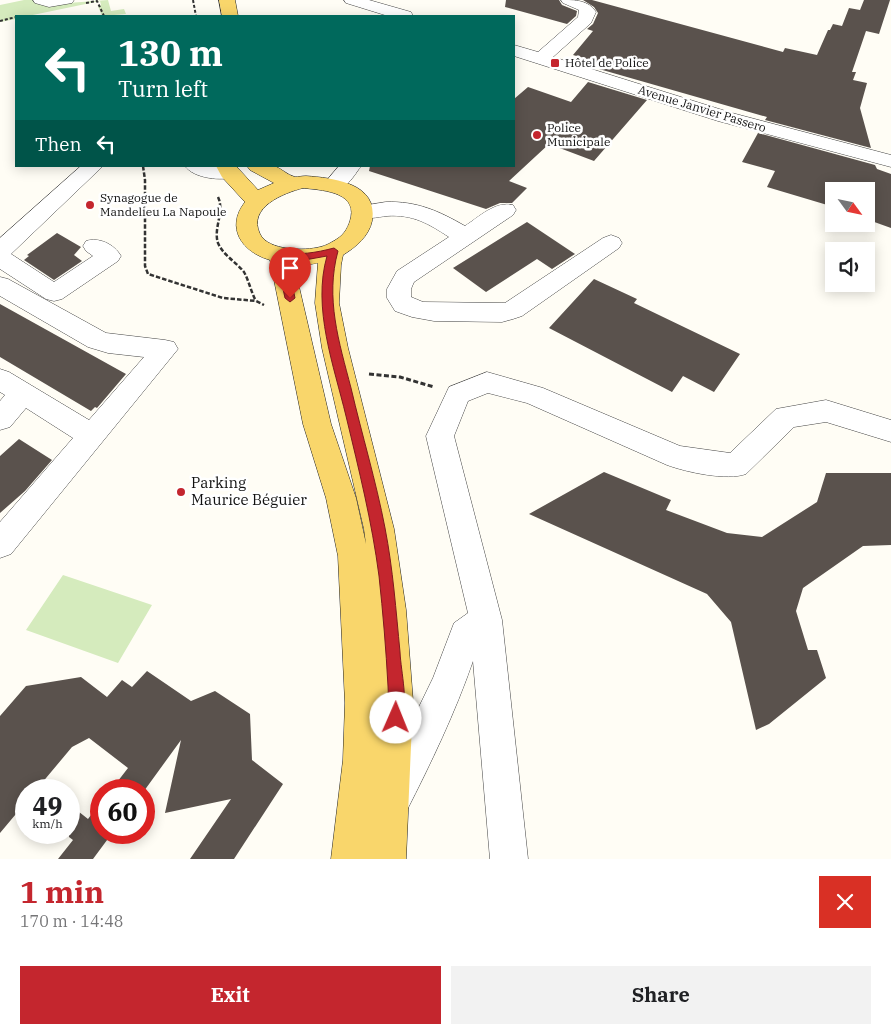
<!DOCTYPE html>
<meta charset="utf-8">
<style>
body{margin:0;font-family:"IBM Plex Serif",serif;background:#f2f2f2;color:#202124;height:100vh;display:flex;flex-direction:column;font-size:19px;white-space:nowrap}
*{box-sizing:border-box;margin:0}
p{font-size:16px;color:#757577}
.icon{flex:none;width:28px;height:28px;fill:none;stroke:currentColor;stroke-width:2;stroke-linecap:round;stroke-linejoin:round}
.map{position:relative;height:859px;overflow:hidden}
.side{display:flex;flex-direction:column;background:#fff;flex:1}
.side>*{flex:none}
.top-card{position:absolute;left:15px;top:15px;width:500px;height:152px;border-radius:0px;box-shadow:0 2px 12px #0003;background:#00695c;color:#fff;overflow:hidden}
.needle{width:32px;rotate:123deg}
.tools{position:absolute;left:825px;top:182px;display:grid;gap:10px}
.tools a{display:grid;place-items:center;width:50px;height:50px;border-radius:0px;background:#fff;box-shadow:0 2px 12px #0003;font-size:25px}
.speed{position:absolute;left:15px;top:779px;display:flex;gap:10px;font-size:25px;font-weight:700;text-align:center}
.speed>*{display:grid;place-content:center;width:65px;height:65px;border-radius:50%;background:#fff;box-shadow:0 2px 12px #0003;line-height:1}
.speed small{font-size:12px;font-weight:400}
.speed .limit{border:8px solid #d22;background:#fff;color:#111}
.pin{position:absolute;display:grid;place-items:center;width:42px;height:42px;color:#fff;margin:-51px -21px;border-radius:50% 50% 50% 0;rotate:-45deg;box-shadow:0 0 5px #0007}
.pin .icon{rotate:45deg}
.me{position:absolute;width:55px;margin:-28px;rotate:1deg;stroke-linejoin:round;filter:drop-shadow(0 0 4px #0008)}
.turn{display:flex;align-items:center;gap:18px;height:105px;padding:0 20px;font-size:22px}
.turn .icon{width:65px;height:65px;stroke-width:2.5}
.turn b{display:block;font-size:35px;line-height:42px}
.then{display:flex;align-items:center;height:48px;padding:0 20px;background:#0003;gap:10px;font-size:19px}
.round{display:grid;place-items:center;flex:none;width:52px;height:52px;border-radius:0px;background:#f2f2f2}
.headline{display:flex;align-items:center;justify-content:space-between;height:85px;padding:0 20px}
h1{font-size:30px;font-weight:800;line-height:38px;color:#c4262e}
.primary-button{display:flex;gap:10px;margin-top:auto;padding:10px 20px}
.primary-button a{flex:1;height:58px;border-radius:0px;background:#c4262e;color:#fff;font-size:20px;font-weight:800;line-height:58px;text-align:center}
.primary-button a+a{background:#f2f2f2;color:#202124}
.map>svg:first-child{display:block}
.green{fill:#d5ebbd}
.building{fill:#5a524d}
.lines{fill:none;stroke-linecap:round;stroke-linejoin:round}
.minor-casing{stroke:#444;stroke-width:1}
.major-casing{stroke:#222;stroke-width:1}
.path-far2{stroke:#333;stroke-width:2;stroke-dasharray:3 2;stroke-linecap:butt}
.path-far1{stroke:#333;stroke-width:2.5;stroke-dasharray:4.5 2;stroke-linecap:butt}
.path{stroke:#333;stroke-width:3;stroke-dasharray:5 2.5;stroke-linecap:butt}
.minor{fill:#fff;fill-rule:evenodd}
.major{fill:#f9d66b;fill-rule:evenodd}
.route{fill:#c4262e;stroke:#7f191e}
.poi-dot{fill:#c4262e;stroke:#fff;stroke-width:2}
.labels{text-anchor:middle;stroke-width:5;stroke-linejoin:round;paint-order:stroke}
.far-poi-label{font-size:12px;fill:#111;stroke:#fff;text-anchor:start}
.far-street-label{font-size:12px;fill:#111;stroke:#fff}
.poi-label{font-size:15px;fill:#111;stroke:#fff;text-anchor:start}
</style>
<div class="map">
<svg width="891" height="859" viewBox="0 0 891 859">
<rect width="100%" height="100%" fill="#fffdf5"/>
<path class="green" d="M24 0H33L42 5 108 0 111 11 124 9 126 14 102 16 98 6 101 5 100 1 28 16H16V19L0 22V5Z
M63 575 152 605 118 663 26 630Z"/>
<path class="building" d="M506 0H559L562 5 577 11 576 16 567 24 505 7Z
M583 0H592L783 52 785 48 817 55 828 30H830L833 24 842 26 849 8 860 10 864 0H890L879 34 866 31 852 72H856L853 80 867 83 860 108 871 148 765 120 767 117 599 69 604 64 573 55 593 31 587 29 593 24 598 13 594 7Z
M588 82 647 100 594 161 549 144 509 181 527 188 512 203H500L486 209 369 171 370 166H514V99L528 87 571 102Z
M758 133 875 165 877 169 891 174V228L866 219V191H834V207L767 187 775 171 742 162Z
M527 222 575 254 552 269 537 259 486 292 453 268Z
M57 233 81 247 74 255 82 261 54 280 24 260 29 256 27 255Z
M594 279 637 299 634 303 740 354 714 392 683 376 672 392 549 328Z
M0 304 126 374 97 408 95 407 91 411 0 357Z
M19 439 52 460 25 491 0 513V456Z
M604 472 671 500 666 510 727 533 762 537 817 502 826 473H891V545L863 546 803 588 796 611 808 650H817L826 678 769 724 756 730 731 622 707 594 529 514Z
M147 671 191 701 215 691 250 714 252 760 283 784 234 859H190L231 799 165 813 181 740 144 791 111 790 128 768 89 738 72 747 36 790H26V802L0 833V716L26 686 81 677 107 697 122 680 132 687Z
M101 802V832H113L93 859H58L73 840 69 837V804L88 819Z"/>
<g class="lines">
<g class="minor-casing">
<path id="minor" d="M33 0H74L72 3 49 7 35 3Z
M344 0H369L411 12 413 16H388L346 3Z
M561 0C576 0 588 0 596 12L591 23 553 57 732 113 891 155V167L718 121 514 56V45L538 52 578 17 579 10 563 3Z
M81 166H103L11 254 54 282 93 256 86 251 83 246 86 241C99 237 114 244 121 256L118 261 62 299 54 301 46 299 0 269V238Z
M185 166H224L236 169 239 173 236 177C222 181 194 179 185 166Z
M339 166H361C352 179 343 194 327 190L323 185Z
M386 202C417 201 439 211 465 226 479 217 495 201 513 205L516 210 513 215 414 282 411 289V297L423 302 505 303 603 238 611 235 619 238 622 243 619 248 522 316 513 319 502 322 434 321 412 317 395 311 387 298V289L397 271 449 237C429 224 413 214 387 216 377 217 367 220 356 217L353 212 356 207Z
M0 277 8 279 106 333 165 340 174 342 178 349 11 554 0 558V522L73 438 26 408 10 427 0 430V401L5 395 0 392V369L9 372 89 420 144 357 108 353 88 347 0 296Z
M487 372 543 388 680 446 730 453 776 409 826 400 891 420V442L826 422 794 427 746 474C727 481 686 472 667 465L527 403 488 393 468 401 454 436 502 620 528 859H490L473 661C455 713 431 763 406 812L393 818 380 812 374 799 433 678 454 623 468 613 426 436 449 387Z"/>
</g>
<g class="major-casing">
<path id="major" d="M219 0H235L238 16H222Z
M216 166H236L258 190 274 183 250 170 247 166C255 166 266 164 274 166 281 168 287 175 295 177 298 177 302 176 306 176 333 178 379 183 372 221 369 236 356 247 343 255L341 265 339 303 348 348 394 529 406 610 413 701 406 859H331L343 760 345 703 338 556 326 498 303 424 270 260C242 252 225 228 245 202L222 177ZM303 188C320 190 356 191 351 217 349 226 345 234 337 239 332 242 326 246 320 247 305 251 268 251 260 234 247 207 284 193 303 188ZM318 263 315 303 322 348 364 529 366 544 356 498 331 424 294 265 302 266Z"/>
</g>
<path class="path-far2" d="M193 0 196 16
M86 3 97 1 104 16
M0 21 16 17"/>
<path class="path-far1" d="M143 166 145 180V266L148 274 223 298 256 301 264 305
M218 197C225 212 213 228 218 243 223 255 236 262 244 272 249 281 251 292 256 301"/>
<path class="path" d="M369 374 400 377 434 387"/>
<use href="#minor" class="minor"/>
<use href="#major" class="major"/>
</g>
<path class="route" d="M334 248 338 251C325 298 339 342 351 388 362 435 376 481 385 528 393 569 396 611 400 652 401 673 409 703 401 723L396 726 390 723C386 713 389 698 388 686 386 649 383 613 379 576 372 522 359 470 346 416 334 366 312 308 327 256L299 261 287 260 295 298 290 302 285 298 276 256 281 253C300 255 315 253 334 248Z"/>
<g class="poi-dot">
<rect x="550" y="58" width="10" height="10" rx="2.5"/>
<circle cx="537" cy="135" r="5"/>
<circle cx="90" cy="205" r="5"/>
<circle cx="181" cy="492" r="5"/>
</g>
<g class="labels">
<g class="far-poi-label">
<text x="565" y="67">Hôtel de Police</text>
<text x="547" y="132">Police<tspan x="547" dy="14">Municipale</tspan></text>
<text x="100" y="202">Synagogue de<tspan x="100" dy="14">Mandelieu La Napoule</tspan></text>
</g>
<g class="far-street-label">
<text transform="translate(702 109) rotate(17)" y="4">Avenue Janvier Passero</text>
</g>
<g class="poi-label">
<text x="191" y="488">Parking<tspan x="191" dy="17">Maurice Béguier</tspan></text>
</g>
</g>
</svg>
<div class="tools">
<a><svg class="needle" viewBox="-14 -14 28 28"><path d="M0-13l5 13h-10z" fill="#e53935"/><path d="M0 13l5-13h-10z" fill="#757577"/></svg></a>
<a><svg class="icon" aria-label="sound" viewBox="0 0 24 24"><path d="M4 9h4l5-4v14l-5-4H4zM17 9q2 3 0 6"/></svg></a>
</div>
<div class="speed"><div>49<small>km/h</small></div><div class="limit">60</div></div>
<div class="pin" style="left:290px;top:298px;background:#d93025"><svg class="icon" aria-label="arrive" viewBox="0 0 24 24"><path d="M6 21V4h12l-3 4 3 4H6"/></svg></div>
<svg class="me" style="left:396px;top:718px" viewBox="-20 -20 40 40"><circle r="19" fill="#fff"/><path d="M0-13L10 11 0 6-10 11z" fill="#c4262e"/></svg>
<div class="top-card">
<div class="turn"><svg class="icon" aria-label="left" viewBox="0 0 24 24"><path d="M17 20v-9H6M10 6l-5 5 5 5"/></svg><div><b>130 m</b>Turn left</div></div>
<div class="then">Then<svg class="icon" aria-label="left" viewBox="0 0 24 24"><path d="M17 20v-9H6M10 6l-5 5 5 5"/></svg></div>
</div>
</div>
<section class="side">
<div class="headline"><div><h1>1 min</h1><p>170 m · 14:48</p></div><a class="round" style="background:#d93025;color:#fff"><svg class="icon" aria-label="close" viewBox="0 0 24 24"><path d="M6 6l12 12M18 6L6 18"/></svg></a></div>
<div class="primary-button"><a>Exit</a><a>Share</a></div>
</section>
